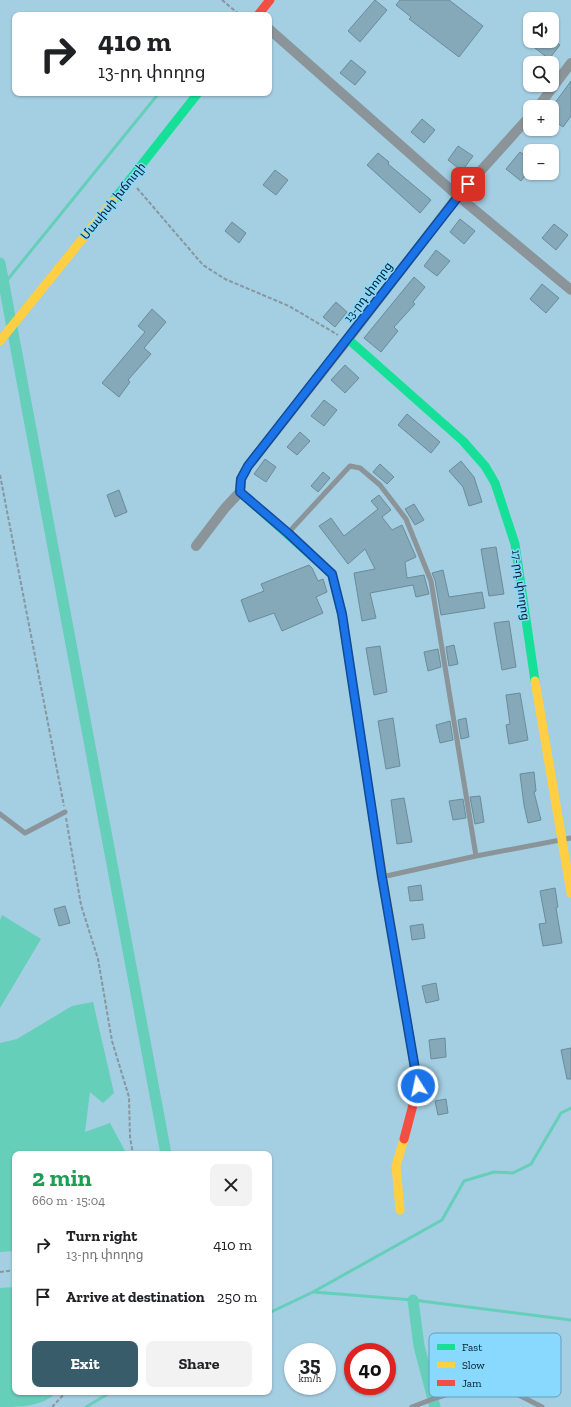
<!DOCTYPE html>
<meta charset="utf-8">
<style>
body{margin:0;font-family:"Zilla Slab","Noto Sans Armenian",serif;background:#f2f2f2;color:#202124;height:100vh;display:flex;flex-direction:column;font-size:15px;white-space:nowrap}
*{box-sizing:border-box;margin:0}
p{font-size:13px;color:#757577}
.icon{flex:none;width:22px;height:22px;fill:none;stroke:currentColor;stroke-width:2;stroke-linecap:round;stroke-linejoin:round}
.map{position:relative;flex:1;overflow:hidden}
.panel{position:absolute;left:12px;top:1151px;width:260px;height:244px;display:flex;flex-direction:column;background:#fff;border-radius:8px;box-shadow:0 1px 3px #0004}
.panel>*{flex:none}
.guide{position:absolute;left:12px;top:12px;width:260px;height:84px;border-radius:8px;box-shadow:0 1px 3px #0004;background:#fff;color:#202124;overflow:hidden}
.fabs{position:absolute;left:523px;top:12px;display:grid;gap:8px}
.fabs a{display:grid;place-items:center;width:36px;height:36px;border-radius:8px;background:#fff;box-shadow:0 1px 3px #0004;font-size:20px}
.speed{position:absolute;left:284px;top:1343px;display:flex;gap:8px;font-size:20px;font-weight:700;text-align:center}
.speed>*{display:grid;place-content:center;width:52px;height:52px;border-radius:50%;background:#fff;box-shadow:0 1px 3px #0004;line-height:1}
.speed small{font-size:10px;font-weight:400}
.speed .limit{border:6px solid #d22;background:#fff;color:#111}
.pin{position:absolute;display:grid;place-items:center;width:34px;height:34px;color:#fff;margin:-17px;border-radius:8px;box-shadow:0 2px 6px #0006}
.me{position:absolute;width:44px;margin:-22px;rotate:350deg;stroke-linejoin:round;filter:drop-shadow(0 0 3px #0008)}
.turn{display:flex;align-items:center;gap:14px;height:84px;padding:0 20px;font-size:18px}
.turn .icon{width:52px;height:52px;stroke-width:2.5}
.turn b{display:block;font-size:28px;line-height:34px}
.round{display:grid;place-items:center;flex:none;width:42px;height:42px;border-radius:8px;background:#f2f2f2}
.summary{display:flex;align-items:center;justify-content:space-between;height:68px;padding:0 20px}
h1{font-size:24px;font-weight:800;line-height:30px;color:#1e9e55}
.primary-button{display:flex;gap:8px;margin-top:auto;padding:8px 20px}
.primary-button a{flex:1;height:46px;border-radius:8px;background:#395c6b;color:#fff;font-size:16px;font-weight:800;line-height:46px;text-align:center}
.primary-button a+a{background:#f2f2f2;color:#202124}
ul{padding:0;list-style:none}
li{display:flex;align-items:center;gap:12px;height:52px;padding:0 20px}
li div{flex:1}
li b{display:block;font-size:15px}
li em{font-style:normal}
.map>svg:first-child{display:block}
.water{fill:#65cfb9}
.lines{fill:none;stroke-linecap:round;stroke-linejoin:round}
.stream{stroke:#65cfb9;stroke-width:3}
.canal{stroke:#65cfb9;stroke-width:11}
.building{fill:#86a9b9;stroke:#688c9b}
.path{stroke:#85979f;stroke-width:2;stroke-dasharray:4 2;stroke-linecap:butt}
.lane{stroke:#8a9499;stroke-width:5}
.street{stroke:#8a9499;stroke-width:10}
.fast{stroke:#16e098;stroke-width:9}
.slow{stroke:#ffcf43;stroke-width:9}
.jam{stroke:#f24e42;stroke-width:9}
.route-casing{stroke:#114b97;stroke-width:10}
.route{stroke:#1a73e8;stroke-width:7}
.labels{text-anchor:middle;stroke-width:3;stroke-linejoin:round;paint-order:stroke}
.street-label{font-size:12px;fill:#001e2b;stroke:#89d8fd}
.key{fill:#89d8fd;stroke:#60a0be;stroke-width:1}
.key-label{font-size:11px;fill:#001e2b}
</style>
<div class="map">
<svg width="571" height="1407" viewBox="0 0 571 1407">
<rect width="100%" height="100%" fill="#a4cee2"/>
<path class="water" d="M2 915 41 939 0 1008V920Z
M93 1002 114 1093 103 1103 90 1092 85 1132 110 1123 125 1151 124 1154H15V1251L0 1252V1043L17 1039 72 1006Z
M15 1287V1392H57C42 1407 20 1407 0 1407V1288Z"/>
<g class="lines">
<path class="stream" d="M4 284 159 93
M314 1292 413 1300 571 1320
M269 1313 313 1292 442 1220 464 1181 494 1172 513 1173 531 1164 561 1113 571 1108
M86 1407 111 1392"/>
<path class="canal" d="M0 263 166 1154
M413 1300 419 1346 435 1407"/>
</g>
<path class="building" d="M375 0 387 10 360 42 348 31Z
M400 0H449L483 26 459 57 409 19 411 17 396 5Z
M540 41H555L560 45 549 59 535 48Z
M351 60 366 72 355 85 340 73Z
M571 81V116L563 127 552 119V107Z
M422 119 435 130 424 143 411 132Z
M458 146 473 156 462 171 448 160Z
M520 152 530 159V169L521 181 506 169Z
M378 153 389 162 388 164 431 200 420 213 367 165Z
M275 170 288 180 276 195 263 185Z
M460 219 475 231 464 244 450 232Z
M232 222 246 233 239 243 225 231Z
M554 224 568 235 556 250 542 238Z
M436 250 450 261 437 276 424 266Z
M414 277 425 287 413 302 415 304 394 327 398 331 381 352 364 338Z
M542 284 559 298 546 313 530 299Z
M336 302 347 312 335 327 323 317Z
M152 309 166 322 144 348 151 354 128 380 130 382 119 397 102 383 145 332 138 326Z
M345 365 359 378 345 393 331 380Z
M324 400 337 410 324 426 311 416Z
M407 414 440 442 431 453 398 425Z
M300 432 310 441 297 455 287 447Z
M265 459 276 467 266 482 254 474Z
M461 461 474 477 482 502 469 506 463 487 449 471Z
M380 464 394 477 387 484 373 472Z
M323 472 330 478 318 492 311 486Z
M119 490 127 512 115 517 107 495Z
M379 495 391 510 382 517 392 530 402 525 416 557 405 562 407 578 424 575 429 594 416 597 413 585 370 593 376 618 362 621 354 573 375 569 365 549 348 564 319 526 331 518 344 536 378 509 371 501Z
M414 504 424 520 415 525 405 509Z
M496 547 504 594 489 596 481 549Z
M309 565 312 568 318 581 323 579 327 592 316 597 323 613 282 631 274 613 249 622 241 600 264 591 261 584Z
M443 570 449 597 482 592 485 608 441 615 435 580 432 573Z
M509 621 516 667 502 670 494 623Z
M454 645 458 664 449 666 446 647Z
M380 646 387 692 374 695 366 648Z
M438 649 441 667 428 671 424 652Z
M520 693 528 740 509 744 506 725 510 724 506 695Z
M393 718 400 766 386 769 378 721Z
M466 718 469 737 461 739 458 720Z
M450 721 453 740 440 743 436 725Z
M534 772 536 791 534 792 541 820 528 823 524 805 520 774Z
M480 796 484 822 475 824 470 797Z
M404 798 412 842 397 844 391 800Z
M463 799 466 818 453 820 449 801Z
M421 885 423 900 410 901 408 887Z
M555 888 558 907 556 908 562 943 543 946 539 924 546 923 540 891Z
M65 906 70 923 59 926 54 909Z
M423 924 425 938 412 940 410 926Z
M436 983 439 1000 426 1003 422 986Z
M445 1038 446 1057 431 1059 429 1040Z
M571 1048V1079H567L561 1050Z
M446 1099 448 1113 438 1115 435 1101Z"/>
<g class="lines">
<path class="path" d="M222 0 240 15
M137 188 203 265 225 279 289 306 338 335
M0 475 64 806
M66 818 81 905 98 959 112 1041 129 1097 130 1137 133 1154
M0 1272 15 1270
M52 1407 66 1392"/>
<path class="lane" d="M288 533 350 466 360 468 380 485 406 519 431 581 476 856
M0 814 25 833 65 812
M382 877 476 856 571 838
M412 1407C431 1399 474 1384 493 1387 510 1389 526 1399 542 1407"/>
<path class="street" d="M269 29 458 196 571 290
M538 107 571 63
M196 546 225 508 240 492 241 479 248 466 348 339 458 196 530 116"/>
<path class="fast" d="M113 201 198 93
M348 339 463 441 485 466 495 483 515 544 535 681
M240 492 332 574 342 614 374 825"/>
<path class="slow" d="M0 341 113 201
M535 681 571 893
M374 825 400 981
M400 1210 396 1166 404 1139"/>
<path class="jam" d="M258 15 270 0
M400 981 418 1086 404 1139"/>
</g>
<g class="lines">
<g class="route-casing">
<path id="route" d="M418 1086 382 877 342 614 332 574 288 533 240 492 241 479 248 466 468 184"/>
</g>
<use href="#route" class="route"/>
</g>
<g class="labels">
<g class="street-label">
<text transform="translate(113 201) rotate(-51)" y="4">Մասիսի խճուղի</text>
<text transform="translate(368 292) rotate(-53)" y="4">13-րդ փողոց</text>
<text transform="translate(521 585) rotate(82)" y="4">17-րդ փողոց</text>
</g>
</g>
<rect x="429" y="1333" width="132" height="64" rx="6" class="key"/>
<rect x="437" y="1344" width="18" height="6" fill="#16e098"/>
<rect x="437" y="1362" width="18" height="6" fill="#ffcf43"/>
<rect x="437" y="1380" width="18" height="6" fill="#f24e42"/>
<g class="key-label">
<text x="462" y="1351">Fast</text>
<text x="462" y="1369">Slow</text>
<text x="462" y="1387">Jam</text>
</g>
</svg>
<div class="fabs">
<a><svg class="icon" aria-label="sound" viewBox="0 0 24 24"><path d="M4 9h4l5-4v14l-5-4H4zM17 9q2 3 0 6"/></svg></a>
<a><svg class="icon" aria-label="search" viewBox="0 0 24 24"><circle cx="10" cy="10" r="6"/><path d="M15 15l6 6"/></svg></a>
<a>+</a>
<a>−</a>
</div>
<div class="speed"><div>35<small>km/h</small></div><div class="limit">40</div></div>
<div class="pin" style="left:468px;top:184px;background:#d93025"><svg class="icon" aria-label="arrive" viewBox="0 0 24 24"><path d="M6 21V4h12l-3 4 3 4H6"/></svg></div>
<svg class="me" style="left:418px;top:1086px" viewBox="-20 -20 40 40"><circle r="17" fill="#1a73e8" stroke="#fff" stroke-width="3"/><path d="M0-11L8 9 0 5-8 9z" fill="#fff"/></svg>
<div class="guide">
<div class="turn"><svg class="icon" aria-label="right" viewBox="0 0 24 24"><path d="M7 20v-9h11M14 6l5 5-5 5"/></svg><div><b>410 m</b>13-րդ փողոց</div></div>
</div>
<section class="panel">
<div class="summary"><div><h1>2 min</h1><p>660 m · 15:04</p></div><a class="round"><svg class="icon" aria-label="close" viewBox="0 0 24 24"><path d="M6 6l12 12M18 6L6 18"/></svg></a></div>
<ul>
<li><svg class="icon" aria-label="right" viewBox="0 0 24 24"><path d="M7 20v-9h11M14 6l5 5-5 5"/></svg><div><b>Turn right</b><p>13-րդ փողոց</p></div><em>410 m</em></li>
<li><svg class="icon" aria-label="arrive" viewBox="0 0 24 24"><path d="M6 21V4h12l-3 4 3 4H6"/></svg><div><b>Arrive at destination</b></div><em>250 m</em></li>
</ul>
<div class="primary-button"><a>Exit</a><a>Share</a></div>
</section>
</div>
